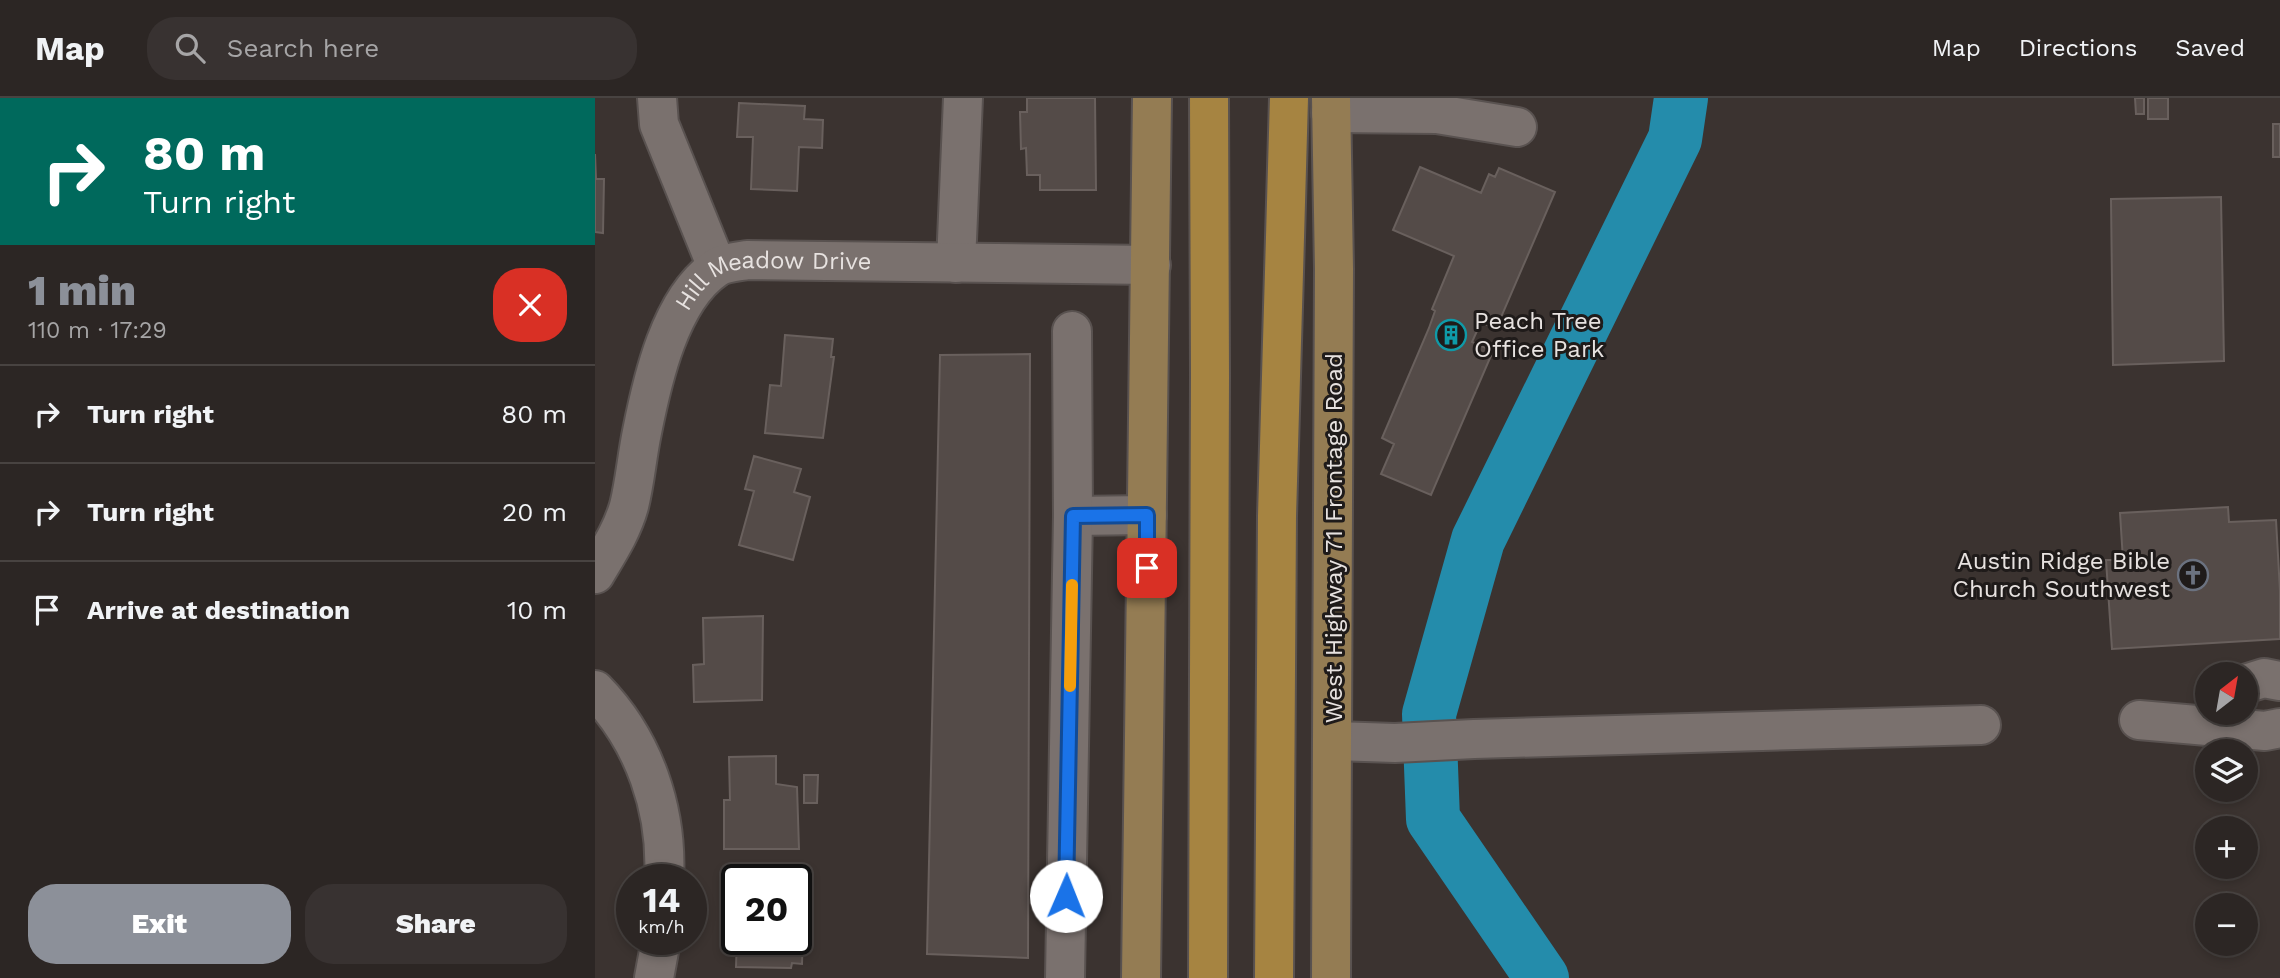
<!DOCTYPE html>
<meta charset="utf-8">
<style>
body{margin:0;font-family:"Work Sans",sans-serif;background:#383231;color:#f1f3f6;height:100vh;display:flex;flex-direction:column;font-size:26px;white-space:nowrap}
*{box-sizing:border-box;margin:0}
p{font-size:23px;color:#a6a5a6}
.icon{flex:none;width:38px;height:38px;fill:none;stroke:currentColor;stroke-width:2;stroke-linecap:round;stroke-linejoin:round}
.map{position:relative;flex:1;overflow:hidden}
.details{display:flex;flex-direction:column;background:#2c2624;width:595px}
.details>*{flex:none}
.hud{background:#00695c;color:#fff;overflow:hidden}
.needle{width:46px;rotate:31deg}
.controls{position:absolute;left:1600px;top:564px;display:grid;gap:14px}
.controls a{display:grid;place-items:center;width:63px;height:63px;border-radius:50%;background:#2c2624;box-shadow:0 4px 10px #0003,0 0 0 2px #484341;font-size:35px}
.speed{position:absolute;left:21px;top:766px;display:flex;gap:14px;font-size:35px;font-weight:700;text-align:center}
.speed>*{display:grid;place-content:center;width:91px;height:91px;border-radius:50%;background:#2c2624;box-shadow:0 4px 10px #0003,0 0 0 2px #484341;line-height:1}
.speed small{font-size:18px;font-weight:400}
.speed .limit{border:4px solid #111;border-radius:10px;background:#fff;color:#111}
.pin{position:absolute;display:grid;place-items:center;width:60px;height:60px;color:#fff;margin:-30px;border-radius:14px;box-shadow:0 4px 10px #0006}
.me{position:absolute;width:77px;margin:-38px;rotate:1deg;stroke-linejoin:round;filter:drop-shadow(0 0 5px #0008)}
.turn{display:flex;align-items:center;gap:24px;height:147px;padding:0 28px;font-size:32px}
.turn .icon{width:91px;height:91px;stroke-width:2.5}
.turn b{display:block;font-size:49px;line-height:60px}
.round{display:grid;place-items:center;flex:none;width:74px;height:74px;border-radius:28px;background:#383231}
.headline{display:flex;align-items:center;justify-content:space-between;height:119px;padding:0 28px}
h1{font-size:42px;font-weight:800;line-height:52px;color:#8c9099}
.action{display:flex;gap:14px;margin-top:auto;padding:14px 28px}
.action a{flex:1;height:80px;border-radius:28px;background:#8c9099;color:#fff;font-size:28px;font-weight:800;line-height:80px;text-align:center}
.action a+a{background:#383231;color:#f1f3f6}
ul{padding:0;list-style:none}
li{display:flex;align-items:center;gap:21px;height:98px;padding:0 28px;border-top:2px solid #484341}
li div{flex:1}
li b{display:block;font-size:26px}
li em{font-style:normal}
header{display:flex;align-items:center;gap:42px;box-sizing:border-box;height:98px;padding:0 35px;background:#2c2624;border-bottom:2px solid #484341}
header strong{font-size:33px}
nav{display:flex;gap:38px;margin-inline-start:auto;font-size:24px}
.search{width:490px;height:63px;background:#383231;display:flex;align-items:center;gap:18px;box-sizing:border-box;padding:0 24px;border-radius:28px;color:#a6a5a6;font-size:26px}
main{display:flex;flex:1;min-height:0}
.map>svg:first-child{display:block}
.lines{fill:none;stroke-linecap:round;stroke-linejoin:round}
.river{stroke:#248cab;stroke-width:54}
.building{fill:#544b48;stroke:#69605d;stroke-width:2}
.minor-casing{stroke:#595250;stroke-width:42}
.major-casing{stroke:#595250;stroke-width:42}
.highway-casing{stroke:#595250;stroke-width:42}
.minor{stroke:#7a716e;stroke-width:38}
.major{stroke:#947c53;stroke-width:38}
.highway{stroke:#a68441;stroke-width:38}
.route-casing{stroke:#114b97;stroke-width:18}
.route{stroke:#1a73e8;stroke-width:12}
.slow{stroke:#f59e0b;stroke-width:12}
.labels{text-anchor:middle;stroke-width:6;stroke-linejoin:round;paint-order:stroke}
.street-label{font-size:24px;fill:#e7e2e0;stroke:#1f1b1a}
.poi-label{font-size:24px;fill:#e7e2e0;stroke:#1f1b1a;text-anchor:start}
</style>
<header>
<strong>Map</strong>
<div class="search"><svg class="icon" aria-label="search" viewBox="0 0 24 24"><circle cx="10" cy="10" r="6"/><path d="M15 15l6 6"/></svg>Search here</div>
<nav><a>Map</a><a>Directions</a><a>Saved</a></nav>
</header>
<main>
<section class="details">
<div class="hud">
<div class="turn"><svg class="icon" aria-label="right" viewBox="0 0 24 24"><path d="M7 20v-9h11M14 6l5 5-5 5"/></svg><div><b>80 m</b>Turn right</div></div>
</div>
<div class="headline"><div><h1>1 min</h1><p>110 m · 17:29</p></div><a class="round" style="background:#d93025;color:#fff"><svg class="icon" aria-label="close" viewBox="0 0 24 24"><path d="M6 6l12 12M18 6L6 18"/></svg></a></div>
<ul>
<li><svg class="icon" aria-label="right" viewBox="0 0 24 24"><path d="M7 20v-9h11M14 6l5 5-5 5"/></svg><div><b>Turn right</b></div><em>80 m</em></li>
<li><svg class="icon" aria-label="right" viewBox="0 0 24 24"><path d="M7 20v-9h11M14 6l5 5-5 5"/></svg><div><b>Turn right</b></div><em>20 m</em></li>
<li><svg class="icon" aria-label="arrive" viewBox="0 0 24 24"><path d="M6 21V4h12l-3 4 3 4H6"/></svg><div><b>Arrive at destination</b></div><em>10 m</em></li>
</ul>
<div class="action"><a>Exit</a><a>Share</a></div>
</section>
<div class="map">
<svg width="1685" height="880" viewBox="0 0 1685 880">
<rect width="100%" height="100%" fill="#3b3330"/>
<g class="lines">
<path class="river" d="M947 880 838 721 834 616 883 442 1080 41 1086 0"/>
</g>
<path class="building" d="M432 0H500L501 92H445V77H432L431 50 426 51 425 14H432Z
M1540 0H1549V16H1541Z
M1553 0H1573V21H1553Z
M144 5 210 8 209 21 228 22 227 50 204 49 202 93 156 91 158 39H142Z
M1678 26H1685V59H1678Z
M0 56 1 81H9L8 135 0 134Z
M825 69 886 95 894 76 900 79 904 70 960 94 901 231 886 224 877 244 898 253 836 397 786 376 799 346 787 340 834 230 840 213 837 211 859 158 798 132Z
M1626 99 1629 263 1518 267 1516 101Z
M190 237 238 241 236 259H239L228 340 170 335 175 287 186 288Z
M435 256 433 860 332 856 345 257Z
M159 358 206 371 199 394 215 399 198 462 144 447 159 393 150 391Z
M1633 409 1634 424 1681 422 1685 493V541L1517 551 1511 462H1528L1525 415Z
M168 518 167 602 99 604 98 567 109 566 108 520Z
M181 658V686L202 689 204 751H129V702H135L134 659Z
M209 677H223L222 705H209Z
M131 784H142V835H129Z
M201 835H208L207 866 197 865 196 870 141 869 142 837V842H201Z"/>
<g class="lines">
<g class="minor-casing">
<g id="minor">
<path d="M62 0 64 26 122 169"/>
<path d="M736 15 842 16 922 29"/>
<path d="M361 165 368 0"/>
<path d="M478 418 552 417"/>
<path id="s1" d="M0 476C13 454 27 433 34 408 40 384 42 358 47 334 57 283 75 201 121 170 128 165 142 164 152 162L556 167"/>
<path d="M1650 586 1669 580 1685 583"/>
<path d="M0 592C49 642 73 712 69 782"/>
<path d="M1544 622 1670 633 1685 630"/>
<path d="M739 643 800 645 879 641 1386 627"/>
<path d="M59 880 66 842"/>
<path d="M470 880 478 418 477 233"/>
</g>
</g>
<g class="major-casing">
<path id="major" d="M736 0 739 171 736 880
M546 880 557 0"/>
</g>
<g class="highway-casing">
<path id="highway" d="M613 880 615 277 614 0
M679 880 682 418 694 0"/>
</g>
<use href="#minor" class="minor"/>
<use href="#major" class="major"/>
<use href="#highway" class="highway"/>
</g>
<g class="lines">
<g class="route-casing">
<path id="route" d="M471 798 478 418 552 417V470"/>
</g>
<use href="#route" class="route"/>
<path class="slow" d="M475 588 477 487"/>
</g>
<defs>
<g id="building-ring" transform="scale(1.575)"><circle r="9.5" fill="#1f1b1a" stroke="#0f9aa8" stroke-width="1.5"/><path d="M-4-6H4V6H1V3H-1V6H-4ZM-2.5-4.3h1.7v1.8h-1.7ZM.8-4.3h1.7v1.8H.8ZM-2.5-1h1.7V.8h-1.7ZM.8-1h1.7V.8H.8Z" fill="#0f9aa8"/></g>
<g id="church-ring" transform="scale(1.575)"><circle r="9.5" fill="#1f1b1a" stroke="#6b7280" stroke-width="1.5"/><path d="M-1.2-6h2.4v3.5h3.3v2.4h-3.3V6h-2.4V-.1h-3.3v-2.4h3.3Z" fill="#6b7280"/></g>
</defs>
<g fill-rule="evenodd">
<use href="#building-ring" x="856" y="237"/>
<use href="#church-ring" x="1598" y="477"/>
</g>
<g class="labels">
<g class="street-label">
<text dy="8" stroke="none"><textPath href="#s1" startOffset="387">Hill Meadow Drive</textPath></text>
<text transform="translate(739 440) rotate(-90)" y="8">West Highway 71 Frontage Road</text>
</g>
<g class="poi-label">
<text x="879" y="231">Peach Tree<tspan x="879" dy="28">Office Park</tspan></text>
<text x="1575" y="471" text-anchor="end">Austin Ridge Bible<tspan x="1575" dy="28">Church Southwest</tspan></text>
</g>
</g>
</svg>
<div class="controls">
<a><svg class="needle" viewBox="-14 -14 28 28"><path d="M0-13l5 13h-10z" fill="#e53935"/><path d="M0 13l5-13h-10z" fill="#a6a5a6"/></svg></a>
<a><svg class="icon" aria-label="layers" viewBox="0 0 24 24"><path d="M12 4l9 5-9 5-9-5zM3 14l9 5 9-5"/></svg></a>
<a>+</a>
<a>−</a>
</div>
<div class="speed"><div>14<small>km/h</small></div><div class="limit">20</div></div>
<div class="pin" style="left:552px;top:470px;background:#d93025"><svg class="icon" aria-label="arrive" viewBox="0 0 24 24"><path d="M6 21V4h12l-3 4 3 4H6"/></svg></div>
<svg class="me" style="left:471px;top:798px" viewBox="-20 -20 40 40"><circle r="19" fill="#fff"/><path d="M0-13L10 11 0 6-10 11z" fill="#1a73e8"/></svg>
</div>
</main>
